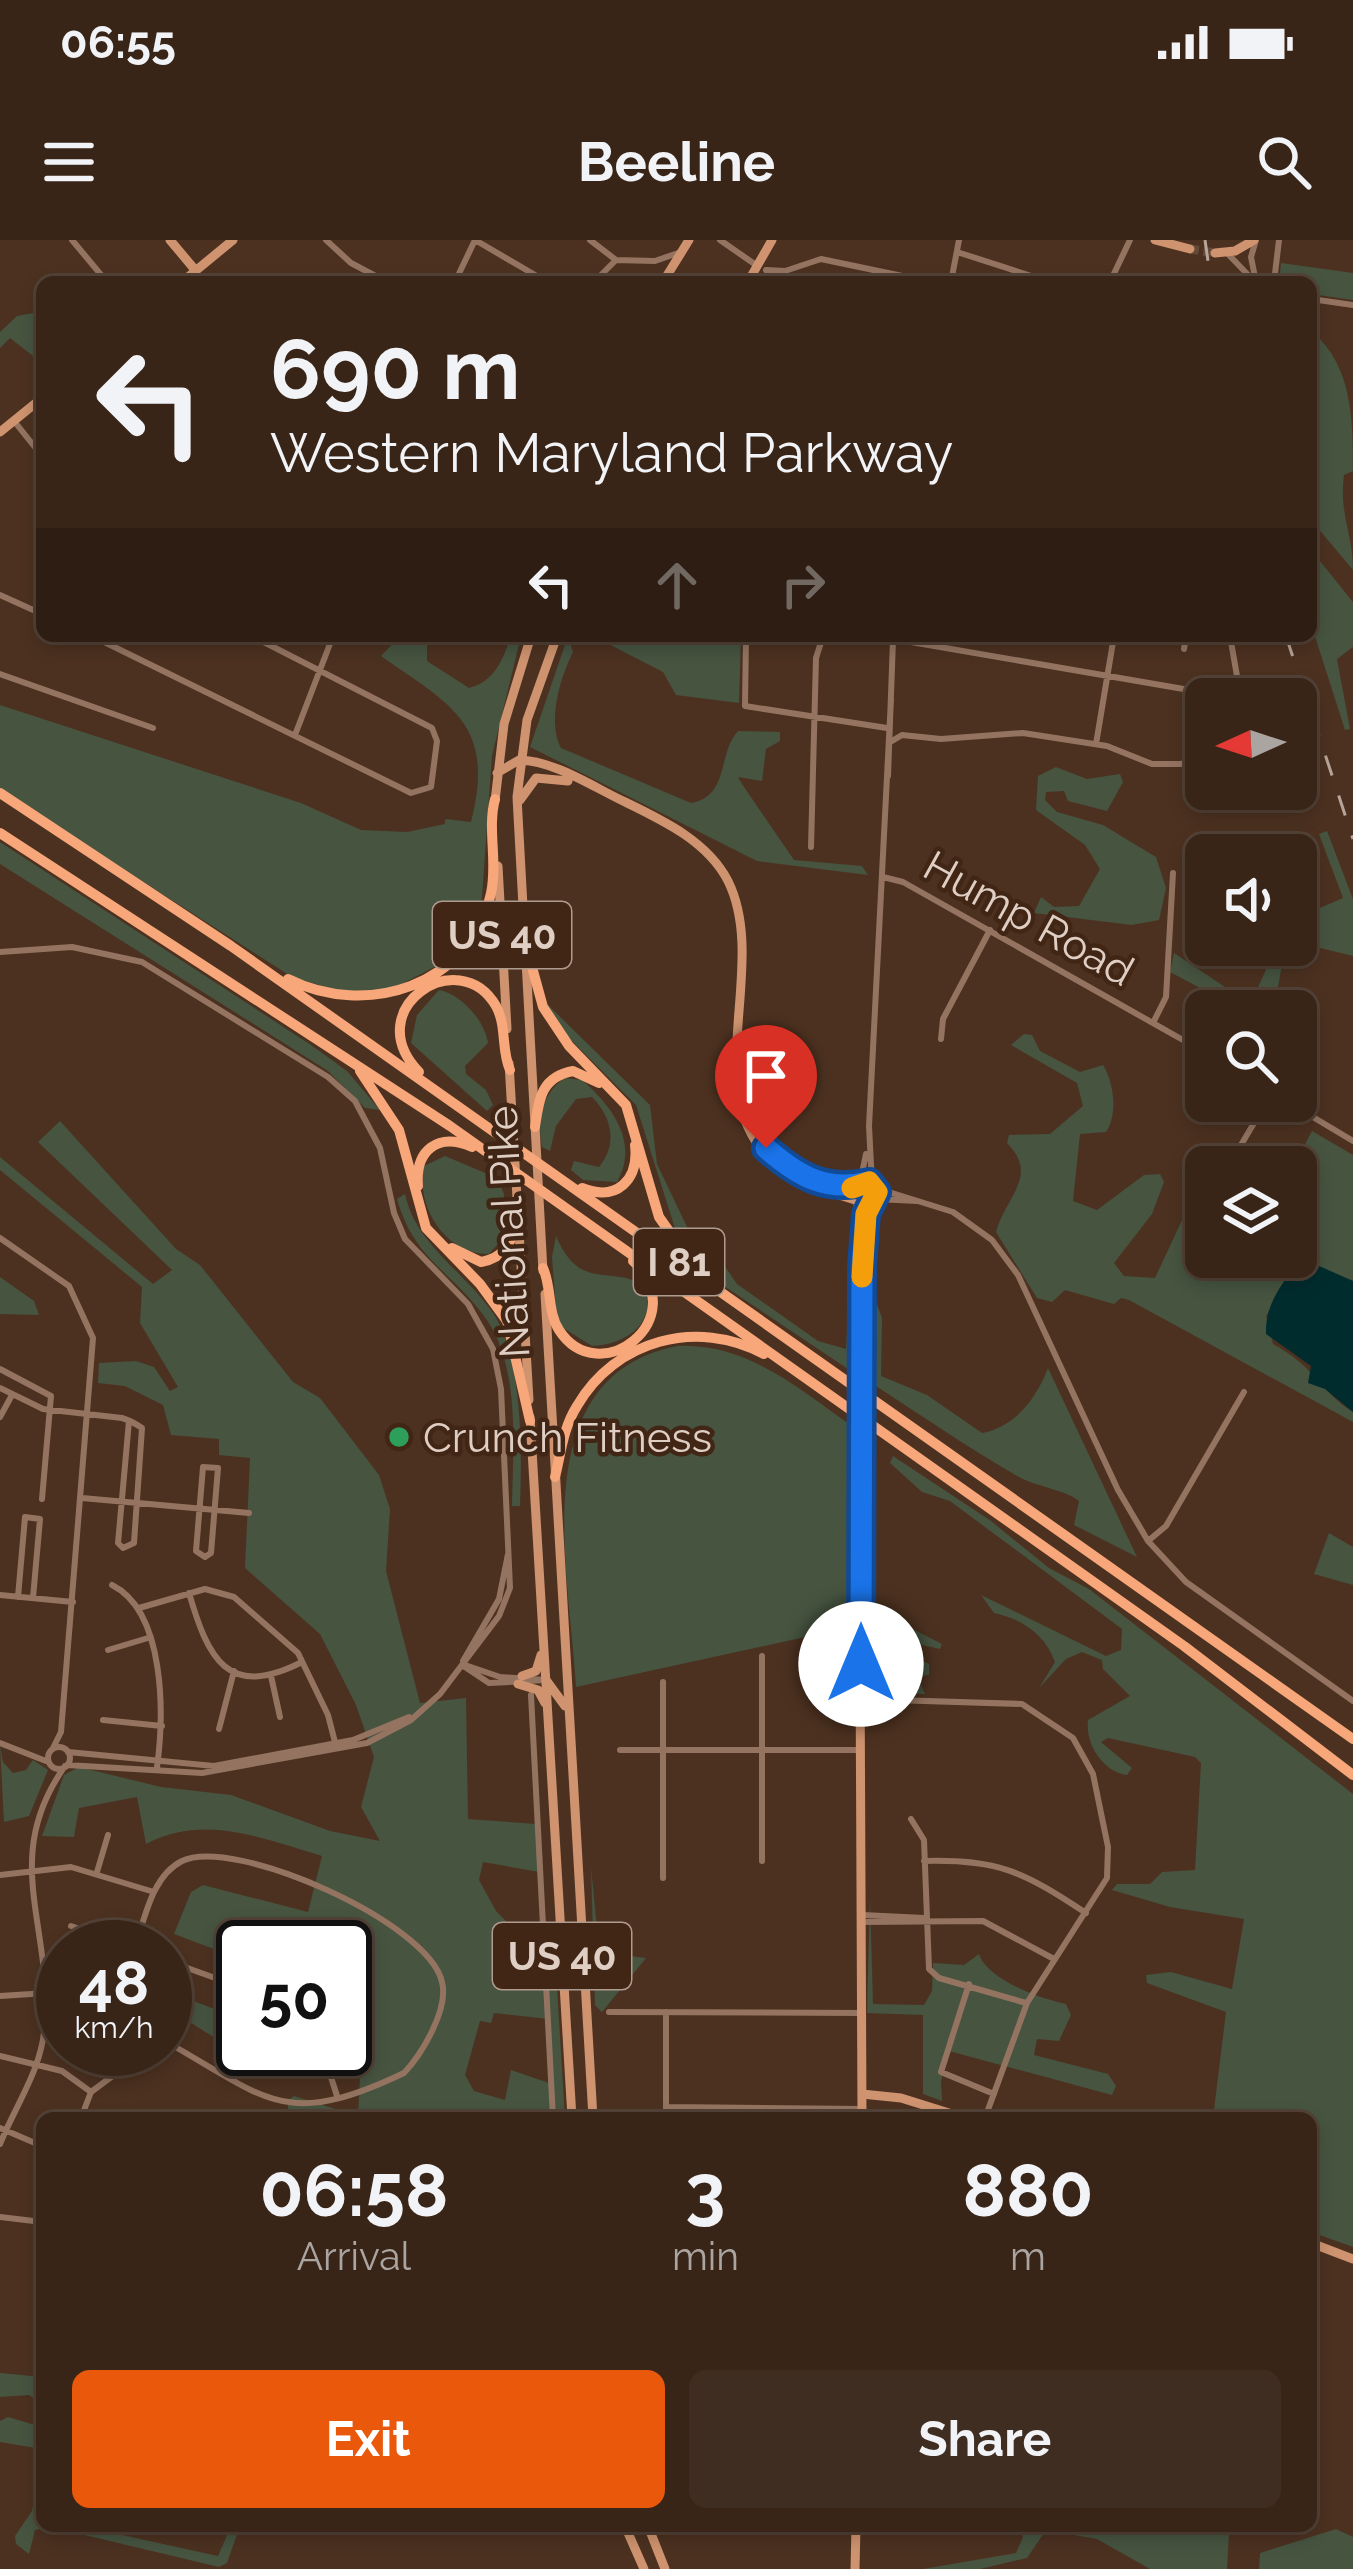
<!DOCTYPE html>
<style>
body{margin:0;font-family:Raleway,sans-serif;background:#402d21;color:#f1f3f6;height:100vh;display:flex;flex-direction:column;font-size:45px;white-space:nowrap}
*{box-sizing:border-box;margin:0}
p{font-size:39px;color:#aba5a2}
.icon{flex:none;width:66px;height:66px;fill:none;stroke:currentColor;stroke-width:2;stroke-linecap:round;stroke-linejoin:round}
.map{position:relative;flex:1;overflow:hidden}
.side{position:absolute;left:36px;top:1872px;width:1281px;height:420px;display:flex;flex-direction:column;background:#392518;border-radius:18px;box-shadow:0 6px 18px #0003,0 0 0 3px #534237}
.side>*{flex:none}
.guide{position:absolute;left:36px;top:36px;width:1281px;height:366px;border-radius:18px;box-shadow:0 6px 18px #0003,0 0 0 3px #534237;background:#392518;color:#f1f3f6;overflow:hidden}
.needle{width:78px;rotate:267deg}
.fabs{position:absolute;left:1185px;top:438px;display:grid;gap:24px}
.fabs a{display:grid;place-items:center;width:132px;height:132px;border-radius:18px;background:#392518;box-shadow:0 6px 18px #0003,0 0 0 3px #534237;font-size:60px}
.speed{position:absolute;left:36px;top:1680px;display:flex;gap:24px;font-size:60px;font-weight:700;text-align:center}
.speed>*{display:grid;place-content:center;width:156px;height:156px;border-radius:50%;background:#392518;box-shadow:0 6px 18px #0003,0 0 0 3px #534237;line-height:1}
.speed small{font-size:30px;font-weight:400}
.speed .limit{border:6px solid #111;border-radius:18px;background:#fff;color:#111}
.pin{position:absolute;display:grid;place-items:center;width:102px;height:102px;color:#fff;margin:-123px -51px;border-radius:50% 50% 50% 0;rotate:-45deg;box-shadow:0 0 12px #0007}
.pin .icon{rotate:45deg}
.me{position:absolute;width:132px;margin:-66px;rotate:0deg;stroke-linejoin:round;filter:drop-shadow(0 0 9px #0008)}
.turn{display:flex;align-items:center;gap:42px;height:252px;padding:0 36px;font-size:54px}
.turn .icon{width:156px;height:156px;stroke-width:2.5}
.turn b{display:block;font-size:84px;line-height:102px}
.lanes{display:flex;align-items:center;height:114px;padding:0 36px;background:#0003;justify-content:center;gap:60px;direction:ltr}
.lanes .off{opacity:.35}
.eta{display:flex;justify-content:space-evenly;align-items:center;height:204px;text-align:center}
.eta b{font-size:72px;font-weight:700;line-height:84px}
.action{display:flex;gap:24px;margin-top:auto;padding:24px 36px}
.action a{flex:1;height:138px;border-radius:18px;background:#ea580c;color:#fff;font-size:48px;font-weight:700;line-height:138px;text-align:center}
.action a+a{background:#402d21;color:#f1f3f6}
.status{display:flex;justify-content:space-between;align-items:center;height:84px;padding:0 60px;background:#392518;direction:ltr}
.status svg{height:33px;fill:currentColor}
header{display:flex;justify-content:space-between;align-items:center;height:156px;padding:0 36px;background:#392518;font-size:54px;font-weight:700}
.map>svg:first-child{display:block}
.green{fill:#465440;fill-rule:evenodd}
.water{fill:#012c2e}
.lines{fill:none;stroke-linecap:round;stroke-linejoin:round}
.major-tunnel{stroke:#624938;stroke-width:9;stroke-dasharray:9 4.5;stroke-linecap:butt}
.minor{stroke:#947461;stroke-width:6}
.major{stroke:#cf936f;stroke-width:9}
.highway{stroke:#f7a779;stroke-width:10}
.rail{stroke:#b8a498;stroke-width:3;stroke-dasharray:21 21;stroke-linecap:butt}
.route-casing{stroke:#114b97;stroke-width:30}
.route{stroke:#1a73e8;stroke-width:21}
.slow{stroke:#f59e0b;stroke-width:21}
.leisure-dot{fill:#2e9e5b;stroke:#412616;stroke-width:4.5}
.labels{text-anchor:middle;stroke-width:9;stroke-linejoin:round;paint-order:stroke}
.shield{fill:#412616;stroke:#b09c8f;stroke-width:3}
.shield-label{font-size:39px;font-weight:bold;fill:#dfcec3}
.street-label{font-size:42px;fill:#dfcec3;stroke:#412616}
.poi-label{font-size:42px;fill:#dfcec3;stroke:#412616;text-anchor:start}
</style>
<div class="status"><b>06:55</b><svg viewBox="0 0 49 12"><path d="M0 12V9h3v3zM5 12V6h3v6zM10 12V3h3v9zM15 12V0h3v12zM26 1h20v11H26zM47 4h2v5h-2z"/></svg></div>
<header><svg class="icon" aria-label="menu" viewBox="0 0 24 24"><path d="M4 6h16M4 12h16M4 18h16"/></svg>Beeline<svg class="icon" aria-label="search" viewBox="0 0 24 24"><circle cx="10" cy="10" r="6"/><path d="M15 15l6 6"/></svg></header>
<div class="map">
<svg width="1353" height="2329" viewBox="0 0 1353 2329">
<rect width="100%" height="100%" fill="#4c3120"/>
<path class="green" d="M1281 23 1353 33V60L1311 54V42H1279Z
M33 73 42 91V123L10 98 0 108V92L17 76Z
M1311 99H1320C1353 134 1353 185 1353 231L1344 235C1339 276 1353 293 1353 330L1311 280Z
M1311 310 1353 362V407L1337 419 1350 489 1345 490 1311 384Z
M400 396H427V421L469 448C495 442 503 419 511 396H521L492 516 481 671 448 720 388 751 349 754 292 737 0 550V465L301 563 361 590 407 592 445 584V579L471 582C496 484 452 466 381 416Z
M568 396 573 412C560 438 547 481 561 508L691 563C730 556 717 514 738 491L780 492V501L766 509 762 541 738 537 742 544 794 620 862 626 868 635 757 621 530 507Z
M593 396H741L739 463 676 455 663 432Z
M1056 527 1087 539 1120 534 1123 542 1107 571 1068 561 1064 551 1046 552 1045 560 1057 572 1103 585 1156 617 1166 648 1159 680 1132 685 1034 673 1041 657 1054 667 1079 666 1100 629 1085 605 1036 570 1038 536Z
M1327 591 1353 659V716L1296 702V678L1343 658 1319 594Z
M0 602 311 805 347 831 380 870 365 868 328 831 0 624Z
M1277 705H1291L1283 718 1274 771H1243L1170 732 1174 713 1231 751 1255 754Z
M439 750C461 754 485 781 488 803L465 826 466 834 486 850 493 865 487 871 411 803 417 775Z
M546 763 650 865 657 924 689 991 717 1015 737 1044 818 1101 846 1109 852 988 857 992 848 1129 724 1046 678 998 636 865 552 781Z
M1024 794 1032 795 1040 811 1080 832 1103 825C1114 842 1118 875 1106 892L1080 894 1073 961 1097 970 1144 935 1160 934 1164 942 1152 974 1114 1023 1124 1036 1155 1038 1182 980 1206 994V1017H1296L1293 927 1312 891 1353 915V1041L1299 1020 1266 1076 1273 1104C1315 1126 1319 1151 1353 1172V1182L1129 1060 1121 1058 1114 1064 1065 1050 1052 1062 1037 1058 996 992C1005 957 1040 936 1007 903L1009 895 1050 894 1083 866 1077 843 1011 805Z
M565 838 582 840C611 865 640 902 617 942L583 940 571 930 574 921 599 927C618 904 612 877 592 857L576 859 556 886 550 911 542 907C537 882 542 852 565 838Z
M60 881 176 1009 200 1025 293 1142 320 1158 379 1235 390 1269 386 1331 420 1463 466 1458 468 1579 536 1584 539 1632 483 1622 479 1640 496 1671 556 1731 565 1878H288V1860L294 1856 358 1876 362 1797 345 1788V1707H243V1720L174 1694 191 1652 203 1645 308 1672 322 1616C263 1599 206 1573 146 1604L137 1557 79 1568 74 1597 42 1596 64 1535 79 1527 161 1547 231 1555 330 1591 380 1601 361 1567 374 1517 356 1465 320 1394 245 1328 250 1218 219 1215V1199L171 1195 163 1165 125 1146 98 1143 99 1123 136 1121 154 1127 170 1151 178 1147 140 1083 142 1047 0 930V917L153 1044 172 1030 38 902ZM494 1773 548 1779 552 1844 511 1830 505 1860 474 1851 465 1835 480 1781 491 1783Z
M445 916 497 938 504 954 505 996 489 1014C445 1014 415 966 424 926Z
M405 954C416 1005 464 1031 493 1073 523 1118 522 1213 520 1266H512C513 1207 521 1125 484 1076 449 1029 414 1019 397 959Z
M556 996C579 1049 604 1027 641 1043 662 1080 627 1105 592 1106L557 1084 552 1017Z
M0 1037 34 1061 39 1075 0 1074Z
M868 1061 876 1062 882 1078 881 1136 927 1155 982 1193C1015 1187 1036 1159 1048 1128L1137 1317 1074 1285 1079 1261C1066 1250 1037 1247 1019 1237 968 1208 918 1173 868 1141Z
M677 1106C749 1103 798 1149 855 1188L856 1386 576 1447C570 1333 522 1137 677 1106Z
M893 1216 991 1281 1049 1328 1089 1349 1353 1554V2007L1311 1992V1878H1213L1226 1772 1147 1743 1146 1735 1171 1732 1232 1749 1244 1679 1170 1667 1112 1650 1117 1644H1150L1162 1632 1195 1630 1201 1523 1195 1517 1108 1498 1101 1502 1132 1528 1127 1535C1103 1532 1085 1504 1088 1480L1130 1456 1103 1429 1102 1420 1082 1412 1066 1419 1039 1448 1055 1422C1045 1394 1022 1379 994 1373L981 1355 1106 1416 1121 1410 1122 1389 950 1261 922 1252 890 1223Z
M1329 1293 1353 1307V1345L1314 1334Z
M871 1368 942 1404 940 1409 874 1394 875 1413 909 1414 929 1424V1435L917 1436 925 1454 866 1453Z
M0 1506 3 1522 13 1533 26 1530 33 1520 48 1530 29 1576 4 1582Z
M591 1627 603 1750 622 1715 646 1718 602 1772 595 1765Z
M870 1658 873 1764 924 1765 932 1751 933 1723 964 1725 979 1714C987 1739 1040 1759 1066 1764L1071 1775 1059 1801 1037 1799 1034 1815 1108 1834 1116 1846 1112 1855 949 1811 941 1842 942 1861 923 1854V1775L867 1773Z
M165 1750 243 1780V1809H291V1831L272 1833 165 1767Z
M0 2133 42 2137V2164L29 2155 0 2157Z
M8 2177 42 2187V2209L0 2202V2181Z
M42 2212V2286H81L218 2316 231 2286H240L227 2323 219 2327 51 2287 35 2290 29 2314 16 2304 15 2296 32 2271Z
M1019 2286H1136L1165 2294 1219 2286 1229 2293 1227 2329H1150L1097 2299 1046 2290 1027 2318 980 2329H923L1016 2313 1023 2297Z
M1336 2289 1353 2297V2329H1259L1260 2313Z"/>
<path class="water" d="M1301 1018 1353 1041V1172L1325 1149 1308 1143 1311 1126 1266 1094C1265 1062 1284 1042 1301 1018Z"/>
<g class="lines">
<path class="major-tunnel" d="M1190 9 1215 13"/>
<path class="minor" d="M72 0 107 42
M326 0 351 23 387 42
M475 0 547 42
M590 0 616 20
M720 0 756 25
M957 12 1050 42
M1227 13 1253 40
M766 30 785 31 821 19 931 42
M768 31 781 42
M455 42 475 0
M594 42 616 20 655 21 681 12
M951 42 959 0
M1110 42 1130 0
M1256 42 1251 17 1256 0
M1274 42 1279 0
M1311 59 1353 65
M14 181 42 216
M0 355 42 374
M92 396 411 553 431 547 437 501 432 488 252 396
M746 396 745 466 887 488
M876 396 1201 452
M1230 396 1241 459
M1184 409 1186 396
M0 434 153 488
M295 495 333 396
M892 501 902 495 941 499 1023 493 1107 506 1152 524H1181L1206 514
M1096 504 1114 396
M888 536 893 400
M811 607 816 418 823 396
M883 637 903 642 1206 813
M0 712 72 707 142 722 328 837 355 861 380 908 394 973 405 999 468 1064 493 1109 501 1149 510 1348 499 1376 440 1454 411 1480 367 1503 202 1533 67 1525
M1154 781 1166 757 1173 633
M941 799 943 779 990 690
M1286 861 1353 901
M1228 927 1267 861
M860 943 866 914
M872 944 869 886 891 459
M876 948 953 972 992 1000 1018 1035 1118 1250 1148 1301 1186 1342 1353 1461
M877 959 917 961
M0 998 69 1046 93 1098 61 1492 53 1508
M0 1129 51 1156 42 1259
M0 1148 43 1169 122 1178C129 1180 136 1184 142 1188L134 1303 123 1308 118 1303 129 1181
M0 1177 12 1155
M203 1227 218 1228 211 1313 205 1317 196 1311Z
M82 1258 249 1273
M1148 1301 1166 1286 1244 1152
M112 1345C166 1372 164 1476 157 1527
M189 1353C208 1418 227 1460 302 1422
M0 1355 73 1362
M18 1357 25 1277 40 1279 33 1358
M139 1368 205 1349 234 1357 298 1413 328 1475 336 1506
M108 1410 148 1398
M762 1416V1621
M463 1421 499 1359 508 1314
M462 1425 489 1443 546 1440
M465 1425 500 1437 545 1440
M271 1436 280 1477
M663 1442V1638
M531 1455 553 1878
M861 1459 1022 1464 1073 1498 1093 1534 1108 1607 1107 1638 1027 1763 985 1878
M103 1480 162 1486
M219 1489 234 1431
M0 1503 46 1521
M48 1518a11 11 0 1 1 22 0a11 11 0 1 1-22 0Z
M620 1510H861
M68 1512 214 1526 353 1500 409 1477
M911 1579 924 1600 929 1729 939 1738 1026 1763
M924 1621C999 1619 1024 1632 1086 1673
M97 1632 108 1595
M0 1635 71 1627 154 1652
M863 1675 924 1678
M862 1682 983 1681 1054 1719
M71 1686 129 1707
M135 1707C145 1678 152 1636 182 1621 233 1596 429 1682 442 1742 449 1769 422 1814 404 1833 284 1890 268 1859 165 1801
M165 1720 243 1748
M969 1744 941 1832 994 1854
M0 1756 63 1752
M609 1772 862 1773
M322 1809 337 1856
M0 1816 62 1831 91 1852
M666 1867 862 1869
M81 1878 91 1852 149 1809
M666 1878V1772
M0 1888 42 1906
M0 1904C17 1862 42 1830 45 1783 52 1684 0 1618 65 1526
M36 1944 42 1943
M0 1977 42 1982"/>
<path class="major" d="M170 0 196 31
M1155 0 1190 9
M1215 13 1235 11 1254 0
M182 42 233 0
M663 42 689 0
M748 42 772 0
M0 192 42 158
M497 533 519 520C554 521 590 545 621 560 660 579 707 600 728 641 775 736 679 881 804 942 815 947 863 964 871 963
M520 560 536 538 568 541
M495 561 504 484 531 396
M498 626 507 789
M509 823 529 1160
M772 913 801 935
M856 959 857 946 872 944 877 955 868 968
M858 962 862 1878
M543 1031 517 557 527 480 557 396
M545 1054 593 1878
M530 1177 572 1878
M522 1436 536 1431 541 1415
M546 1440 565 1466
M518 1444 538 1450 545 1463
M862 1854 901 1858 965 1878
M1311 2003 1353 2019
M625 2286 644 2329
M648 2286 665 2329
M855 2329 856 2286"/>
<path class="highway" d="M0 553 231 706 1353 1499
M0 593 450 886 1184 1406 1353 1535
M524 698 543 767 569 806 626 865 659 977 693 1025
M288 739C366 778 470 747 491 653 498 622 487 589 495 559
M360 831 399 890 426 988 480 1044 507 1081 530 1181
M419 832C358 769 459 702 496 766 507 786 501 810 510 830
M535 887C539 859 541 837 573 831L599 843
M418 946C415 910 438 892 472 907
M582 948C617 962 639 940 635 905
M452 1008 481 1022C513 1016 514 992 518 963
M543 1028C552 1048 547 1071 559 1090 599 1152 694 1079 633 1021
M555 1237C561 1213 563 1188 577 1166 615 1100 697 1078 764 1114"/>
<path class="rail" d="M1205 0 1211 42
M1286 396 1353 599"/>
</g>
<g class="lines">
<g class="route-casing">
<path id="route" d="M766 908C799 937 826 952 869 942L877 952 866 974 862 1027 861 1424"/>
</g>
<use href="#route" class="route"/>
<path class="slow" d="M852 948 869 942 877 952 866 974 862 1037"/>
</g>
<circle class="leisure-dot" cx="399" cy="1197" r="12"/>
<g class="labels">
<g class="shield">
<rect x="433" y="662" width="138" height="66" rx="9"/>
<rect x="634" y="989" width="90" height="66" rx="9"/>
<rect x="493" y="1683" width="138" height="66" rx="9"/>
</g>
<g class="shield-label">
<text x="502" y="709">US 40</text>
<text x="679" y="1036">I 81</text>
<text x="562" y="1730">US 40</text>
</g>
<g class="street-label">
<text transform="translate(1029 678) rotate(29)" y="15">Hump Road</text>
<text transform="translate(508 992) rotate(-93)" y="15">National Pike</text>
</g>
<g class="poi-label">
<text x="423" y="1212">Crunch Fitness</text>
</g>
</g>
</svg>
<div class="fabs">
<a><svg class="needle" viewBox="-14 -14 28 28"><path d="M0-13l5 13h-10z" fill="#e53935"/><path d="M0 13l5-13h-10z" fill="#aba5a2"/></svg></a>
<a><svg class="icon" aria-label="sound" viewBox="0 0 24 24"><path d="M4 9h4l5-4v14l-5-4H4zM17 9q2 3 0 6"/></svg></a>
<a><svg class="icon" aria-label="search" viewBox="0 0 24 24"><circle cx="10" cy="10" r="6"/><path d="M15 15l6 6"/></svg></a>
<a><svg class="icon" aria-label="layers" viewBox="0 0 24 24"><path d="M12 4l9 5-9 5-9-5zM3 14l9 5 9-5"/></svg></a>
</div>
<div class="speed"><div>48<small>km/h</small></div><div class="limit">50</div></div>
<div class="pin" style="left:766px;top:908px;background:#d93025"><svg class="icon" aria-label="arrive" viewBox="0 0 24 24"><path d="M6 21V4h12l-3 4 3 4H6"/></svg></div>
<svg class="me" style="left:861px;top:1424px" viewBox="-20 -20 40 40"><circle r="19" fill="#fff"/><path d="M0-13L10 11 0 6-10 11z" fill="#1a73e8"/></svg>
<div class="guide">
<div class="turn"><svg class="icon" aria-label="left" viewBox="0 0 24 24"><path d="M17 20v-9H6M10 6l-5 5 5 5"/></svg><div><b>690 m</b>Western Maryland Parkway</div></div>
<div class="lanes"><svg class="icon" aria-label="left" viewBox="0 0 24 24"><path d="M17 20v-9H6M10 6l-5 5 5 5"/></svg><svg class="icon off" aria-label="ahead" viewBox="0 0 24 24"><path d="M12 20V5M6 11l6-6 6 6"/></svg><svg class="icon off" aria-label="right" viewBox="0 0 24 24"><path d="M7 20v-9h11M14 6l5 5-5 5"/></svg></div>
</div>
<section class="side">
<div class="eta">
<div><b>06:58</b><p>Arrival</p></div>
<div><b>3</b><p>min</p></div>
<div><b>880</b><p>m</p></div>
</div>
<div class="action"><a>Exit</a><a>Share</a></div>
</section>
</div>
